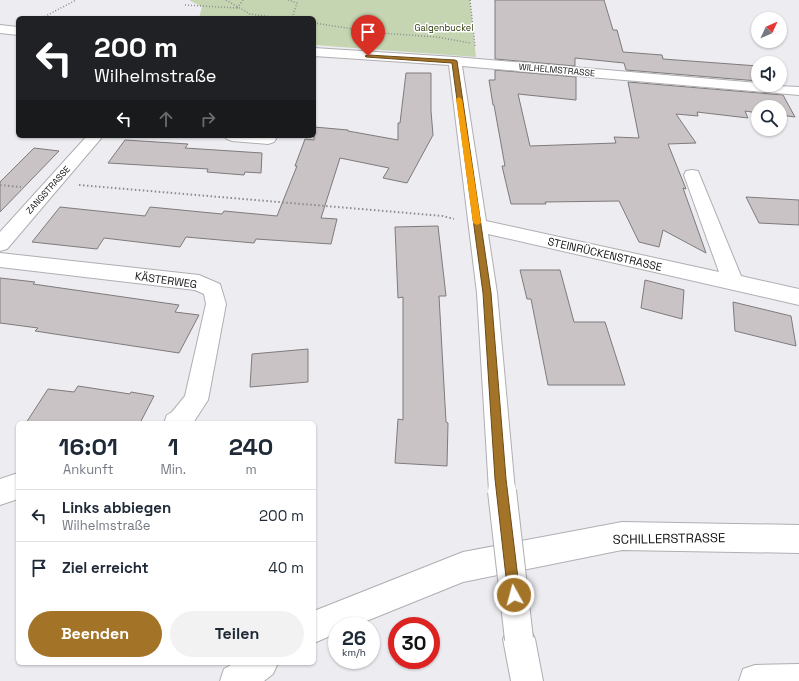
<!DOCTYPE html>
<html lang="de">
<meta charset="utf-8">
<style>
body{margin:0;font-family:"Space Grotesk",sans-serif;background:#f2f2f3;color:#1f2937;height:100vh;display:flex;flex-direction:column;font-size:15px;white-space:nowrap}
*{box-sizing:border-box;margin:0}
p{font-size:13px;color:#747a83}
.icon{flex:none;width:22px;height:22px;fill:none;stroke:currentColor;stroke-width:2;stroke-linecap:round;stroke-linejoin:round}
.map{position:relative;flex:1;overflow:hidden}
.sheet{position:absolute;left:16px;top:421px;width:300px;height:244px;display:flex;flex-direction:column;background:#fff;border-radius:6px;box-shadow:0 1px 3px #0004}
.sheet>*{flex:none}
.banner{position:absolute;left:16px;top:16px;width:300px;height:122px;border-radius:6px;box-shadow:0 1px 3px #0004;background:#202124;color:#fff;overflow:hidden}
.needle{width:26px;rotate:46deg}
.tools{position:absolute;left:751px;top:12px;display:grid;gap:8px}
.tools a{display:grid;place-items:center;width:36px;height:36px;border-radius:50%;background:#fff;box-shadow:0 1px 3px #0004;font-size:20px}
.speed{position:absolute;left:328px;top:617px;display:flex;gap:8px;font-size:20px;font-weight:700;text-align:center}
.speed>*{display:grid;place-content:center;width:52px;height:52px;border-radius:50%;background:#fff;box-shadow:0 1px 3px #0004;line-height:1}
.speed small{font-size:10px;font-weight:400}
.speed .limit{border:6px solid #d22;background:#fff;color:#111}
.pin{position:absolute;display:grid;place-items:center;width:34px;height:34px;color:#fff;margin:-41px -17px;border-radius:50% 50% 50% 0;rotate:-45deg;box-shadow:0 0 4px #0007}
.pin .icon{rotate:45deg}
.me{position:absolute;width:44px;margin:-22px;rotate:353deg;stroke-linejoin:round;filter:drop-shadow(0 0 3px #0008)}
.turn{display:flex;align-items:center;gap:14px;height:84px;padding:0 12px;font-size:18px}
.turn .icon{width:52px;height:52px;stroke-width:2.5}
.turn b{display:block;font-size:28px;line-height:34px}
.lanes{display:flex;align-items:center;height:38px;padding:0 12px;background:#0003;justify-content:center;gap:20px;direction:ltr}
.lanes .off{opacity:.35}
.eta{display:flex;justify-content:space-evenly;align-items:center;height:68px;text-align:center}
.eta b{font-size:24px;font-weight:700;line-height:28px}
.button{display:flex;gap:8px;margin-top:auto;padding:8px 12px}
.button a{flex:1;height:46px;border-radius:24px;background:#a37327;color:#fff;font-size:16px;font-weight:700;line-height:46px;text-align:center}
.button a+a{background:#f2f2f3;color:#1f2937}
ul{padding:0;list-style:none}
li{display:flex;align-items:center;gap:12px;height:52px;padding:0 12px;border-top:1px solid #e0e1e3}
li div{flex:1}
li b{display:block;font-size:15px}
li em{font-style:normal}
.map>svg:first-child{display:block}
.green{fill:#c6d5b1}
.building{fill:#c9c3c5;stroke:#7f7a7b}
.lines{fill:none;stroke-linecap:round;stroke-linejoin:round}
.street-casing{stroke:#afafb3;stroke-width:2}
.secondary-casing{stroke:#afafb3;stroke-width:2}
.path-far1{stroke:#8c8c8f;stroke-width:1.5;stroke-dasharray:1 2;stroke-linecap:butt}
.path{stroke:#8c8c8f;stroke-width:2;stroke-dasharray:1.5 2.5;stroke-linecap:butt}
.street{fill:#fff;fill-rule:evenodd}
.secondary{fill:#fff;fill-rule:evenodd}
.street-bridge-casing{stroke:#afafb3;stroke-width:30;stroke-linecap:butt}
.street-bridge{stroke:#fff;stroke-width:28}
.route{fill:#a37327;stroke:#6a4b19}
.slow{fill:#f59e0b}
.labels{text-anchor:middle;stroke-width:3;stroke-linejoin:round;paint-order:stroke}
.far-park-label{font-size:9px;fill:#283803;stroke:#fff}
.far-street-label{font-size:9px;fill:#131314;stroke:#fff}
.street-label{font-size:11px;fill:#131314;stroke:#fff}
.near-street-label{font-size:13px;fill:#131314;stroke:#fff}
</style>
<div class="map">
<svg width="799" height="681" viewBox="0 0 799 681">
<rect width="100%" height="100%" fill="#ececf1"/>
<path class="green" d="M189 0H470L476 57 314 45V18H199L202 7Z"/>
<path class="building" d="M495 0H604L613 30H617L623 52 662 55 663 59 758 66V81L626 70 624 63 575 58V66L495 59Z
M495 70 576 77V100L518 94 530 146 616 143 614 137 639 138 628 82 783 95 795 117 780 115V107H758V113L745 111 748 118 697 112 698 116 676 114 696 143 668 144 686 189 683 188 706 253 663 230 659 247 639 242 619 201 545 202 546 204H511L502 166H505L494 105H493L489 80H495Z
M406 73H431V111L433 135 407 183 383 178 389 168 340 158 321 218 337 219 331 244 256 239 254 243 186 237 180 247 104 238 97 249 32 242 60 207 145 216 150 207 222 214 224 211 277 216 297 166H295L305 139 314 140V127L348 130V131L398 140V123H400Z
M125 140 188 144 185 148 262 153 261 173 245 172 244 175 207 172 208 169 108 163Z
M34 148 59 151 0 212V182Z
M746 197 799 200V225L759 223Z
M438 226 446 296H439L446 422 448 423 447 466 395 463 398 419 403 420V297L398 298 395 227Z
M520 270H560L574 322H605L625 385H548L531 299H527Z
M0 278 35 282 33 284 179 305 175 312 199 315 179 353 35 331 38 328 0 323Z
M645 280 684 290 682 319 641 308Z
M733 302 791 316 796 346 735 331Z
M308 349V382L250 387 252 354Z
M78 386 130 394 131 392 154 396 140 423H26L48 389 74 392Z"/>
<g class="lines">
<g class="street-casing">
<path id="street" d="M0 25 18 27V35L0 33Z
M314 48 455 57 758 83V85L799 87V95L462 66 486 221 719 272 684 175 686 171 692 170 698 171 741 276 799 289V305L488 234 497 293 515 491 511 500 502 504 493 500 489 491 477 293 449 65 314 56Z
M87 136H103L7 249 0 251V232Z
M224 136H274L276 139 274 142 268 144 232 141 227 139Z
M0 253 199 275 220 284 226 304 208 400 193 423H164L167 415 172 412 185 396 206 304 204 294 195 290 0 267Z
M18 473V499L0 505V479Z
M519 623 530 628 535 639 543 681H511L503 639 508 628Z
M799 664V681H739L743 669 755 665Z"/>
</g>
<g class="secondary-casing">
<path id="secondary" d="M622 522 799 525V553L622 550 463 582 354 626H337V633L314 643V611L463 552Z
M234 663H278L273 674 264 681H220L224 669Z"/>
</g>
<path class="path-far1" d="M226 0 250 14 279 18
M288 0 297 3 292 18
M470 0 475 46
M185 5 237 8
M237 8 243 0
M42 18 76 0
M314 23 380 33 437 37 470 43"/>
<path class="path" d="M0 185 21 187
M79 185 443 216 454 219"/>
<use href="#street" class="street"/>
<use href="#secondary" class="secondary"/>
<g class="street-bridge-casing">
<path id="street-bridge" d="M502 491 519 639"/>
</g>
<use href="#street-bridge" class="street-bridge"/>
</g>
<path class="route" d="M368 55 455 60 457 61 491 293 506 479 520 595 518 599 514 601 510 599 508 595 495 479 483 293 452 63 366 57 365 56Z"/>
<path class="slow" d="M459 97 462 99 481 223 477 225 473 223 456 99Z"/>
<g class="labels">
<g class="far-park-label">
<text x="444" y="31">Galgenbuckel</text>
</g>
<g class="far-street-label">
<text transform="translate(557 70) rotate(5)" y="3">WILHELMSTRASSE</text>
<text transform="translate(48 190) rotate(-48)" y="3">ZANGSTRASSE</text>
</g>
<g class="street-label">
<text transform="translate(605 254) rotate(13)" y="4">STEINRÜCKENSTRASSE</text>
<text transform="translate(166 280) rotate(8)" y="4">KÄSTERWEG</text>
</g>
<g class="near-street-label">
<text transform="translate(669 538) rotate(-1)" y="5">SCHILLERSTRASSE</text>
</g>
</g>
</svg>
<div class="tools">
<a><svg class="needle" viewBox="-14 -14 28 28"><path d="M0-13l5 13h-10z" fill="#e53935"/><path d="M0 13l5-13h-10z" fill="#747a83"/></svg></a>
<a><svg class="icon" aria-label="sound" viewBox="0 0 24 24"><path d="M4 9h4l5-4v14l-5-4H4zM17 9q2 3 0 6"/></svg></a>
<a><svg class="icon" aria-label="search" viewBox="0 0 24 24"><circle cx="10" cy="10" r="6"/><path d="M15 15l6 6"/></svg></a>
</div>
<div class="speed"><div>26<small>km/h</small></div><div class="limit">30</div></div>
<div class="pin" style="left:368px;top:56px;background:#d93025"><svg class="icon" aria-label="arrive" viewBox="0 0 24 24"><path d="M6 21V4h12l-3 4 3 4H6"/></svg></div>
<svg class="me" style="left:514px;top:595px" viewBox="-20 -20 40 40"><circle r="17" fill="#a37327" stroke="#fff" stroke-width="3"/><path d="M0-11L8 9 0 5-8 9z" fill="#fff"/></svg>
<div class="banner">
<div class="turn"><svg class="icon" aria-label="left" viewBox="0 0 24 24"><path d="M17 20v-9H6M10 6l-5 5 5 5"/></svg><div><b>200 m</b>Wilhelmstraße</div></div>
<div class="lanes"><svg class="icon" aria-label="left" viewBox="0 0 24 24"><path d="M17 20v-9H6M10 6l-5 5 5 5"/></svg><svg class="icon off" aria-label="ahead" viewBox="0 0 24 24"><path d="M12 20V5M6 11l6-6 6 6"/></svg><svg class="icon off" aria-label="right" viewBox="0 0 24 24"><path d="M7 20v-9h11M14 6l5 5-5 5"/></svg></div>
</div>
<section class="sheet">
<div class="eta">
<div><b>16:01</b><p>Ankunft</p></div>
<div><b>1</b><p>Min.</p></div>
<div><b>240</b><p>m</p></div>
</div>
<ul>
<li><svg class="icon" aria-label="left" viewBox="0 0 24 24"><path d="M17 20v-9H6M10 6l-5 5 5 5"/></svg><div><b>Links abbiegen</b><p>Wilhelmstraße</p></div><em>200 m</em></li>
<li><svg class="icon" aria-label="arrive" viewBox="0 0 24 24"><path d="M6 21V4h12l-3 4 3 4H6"/></svg><div><b>Ziel erreicht</b></div><em>40 m</em></li>
</ul>
<div class="button"><a>Beenden</a><a>Teilen</a></div>
</section>
</div>
